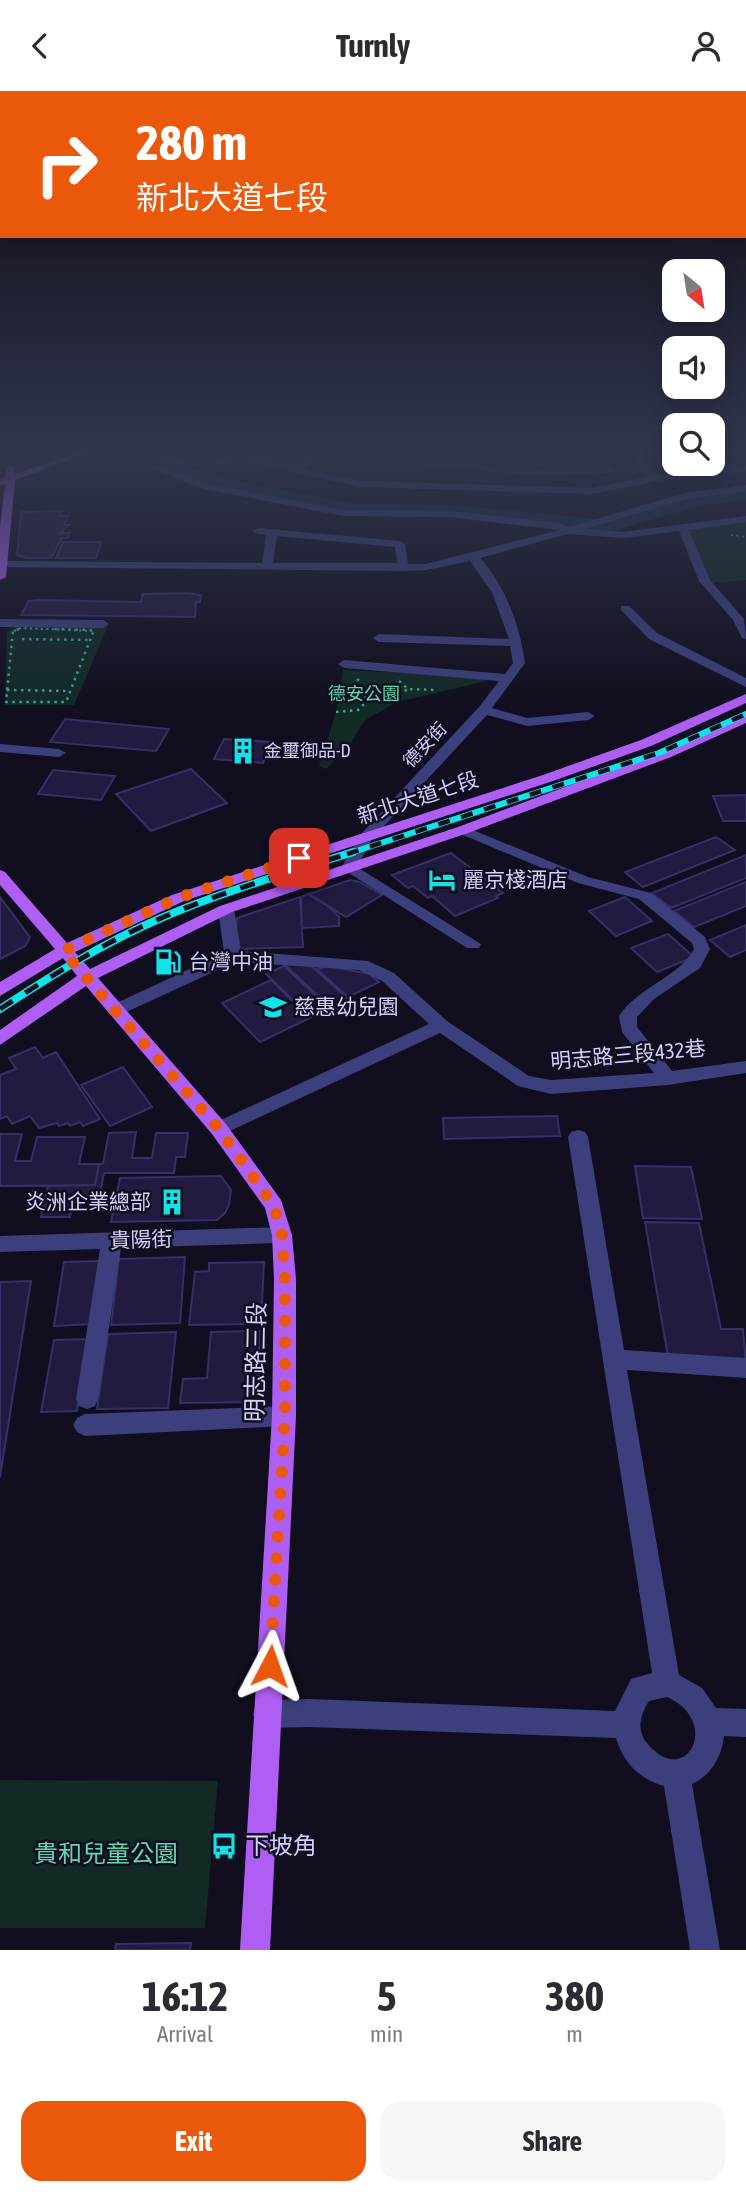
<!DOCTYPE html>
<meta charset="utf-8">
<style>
body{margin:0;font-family:"Asap Condensed","Noto Sans TC",sans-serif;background:#f7f7f7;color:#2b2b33;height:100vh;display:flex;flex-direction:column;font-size:26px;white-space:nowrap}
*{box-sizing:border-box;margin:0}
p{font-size:23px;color:#7c7c81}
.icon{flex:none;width:38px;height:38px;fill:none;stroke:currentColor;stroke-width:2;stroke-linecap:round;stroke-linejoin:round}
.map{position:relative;height:1859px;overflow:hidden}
.side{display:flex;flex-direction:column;background:#fff;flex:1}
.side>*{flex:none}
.hud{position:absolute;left:0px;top:0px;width:747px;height:147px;box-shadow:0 4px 18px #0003;background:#ea580c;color:#fff;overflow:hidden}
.needle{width:46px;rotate:150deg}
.tools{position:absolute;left:662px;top:168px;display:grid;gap:14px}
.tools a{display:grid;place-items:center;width:63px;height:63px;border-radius:14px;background:#fff;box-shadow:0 4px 18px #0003;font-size:35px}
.pin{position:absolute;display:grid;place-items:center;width:60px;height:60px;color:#fff;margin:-30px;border-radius:14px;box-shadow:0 4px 10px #0006}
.me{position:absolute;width:77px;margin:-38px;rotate:4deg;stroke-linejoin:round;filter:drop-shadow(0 0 5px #0008)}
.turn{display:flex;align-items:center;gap:24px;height:147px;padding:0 21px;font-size:32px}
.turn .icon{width:91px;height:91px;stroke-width:2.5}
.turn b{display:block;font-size:49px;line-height:60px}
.eta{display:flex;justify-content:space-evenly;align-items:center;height:119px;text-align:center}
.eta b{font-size:42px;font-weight:700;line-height:49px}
.cta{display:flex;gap:14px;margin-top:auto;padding:14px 21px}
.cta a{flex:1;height:80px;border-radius:21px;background:#ea580c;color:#fff;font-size:28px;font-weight:700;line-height:80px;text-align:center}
.cta a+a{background:#f7f7f7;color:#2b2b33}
header{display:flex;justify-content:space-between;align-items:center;height:91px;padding:0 21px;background:#fff;font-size:32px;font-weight:700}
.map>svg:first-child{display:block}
.green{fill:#122926}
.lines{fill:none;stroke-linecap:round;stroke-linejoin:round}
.river{fill:#112a45;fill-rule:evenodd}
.building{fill:#201b3f;stroke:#362f69;stroke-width:2}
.path-far1{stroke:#36a999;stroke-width:2;stroke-dasharray:2 3.5;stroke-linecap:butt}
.path{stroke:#36a999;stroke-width:2.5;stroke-dasharray:2.5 4.5;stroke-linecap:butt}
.minor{fill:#3c3f7b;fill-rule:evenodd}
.major{fill:#af5ef4;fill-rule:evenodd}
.rail-far1-casing{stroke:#10e4e7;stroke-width:6}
.rail-casing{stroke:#10e4e7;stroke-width:8}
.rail-far1{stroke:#100e1f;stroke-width:4.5;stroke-dasharray:12;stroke-linecap:butt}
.rail{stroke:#100e1f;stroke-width:5;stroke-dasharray:15;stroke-linecap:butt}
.route{stroke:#ea580c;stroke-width:12;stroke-dasharray:0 21.6}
.labels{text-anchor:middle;stroke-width:5;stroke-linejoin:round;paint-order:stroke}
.far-park-label{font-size:18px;fill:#61d6af;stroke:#100e1f}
.far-street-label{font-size:18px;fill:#d1cffc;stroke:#100e1f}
.far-poi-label{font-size:18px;fill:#d1cffc;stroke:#100e1f;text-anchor:start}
.street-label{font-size:21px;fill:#d1cffc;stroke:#100e1f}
.poi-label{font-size:21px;fill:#d1cffc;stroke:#100e1f;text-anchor:start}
.near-street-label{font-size:24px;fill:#d1cffc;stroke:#100e1f}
.near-poi-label{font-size:24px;fill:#d1cffc;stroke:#100e1f;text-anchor:start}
.near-park-label{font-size:24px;fill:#61d6af;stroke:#100e1f}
</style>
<header><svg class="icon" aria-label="back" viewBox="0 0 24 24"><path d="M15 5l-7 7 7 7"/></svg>Turnly<svg class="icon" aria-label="person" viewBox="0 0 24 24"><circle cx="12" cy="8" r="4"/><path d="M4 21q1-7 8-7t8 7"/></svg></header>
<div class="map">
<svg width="746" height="1859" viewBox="0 0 746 1859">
<rect width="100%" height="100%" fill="#100e1f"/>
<path class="green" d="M746 431V489L710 492 689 439Z
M20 534 108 535 74 614H5L7 540Z
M343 579 490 586 487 590 397 611 364 630 348 657 326 678 319 675 336 621Z
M0 1689 218 1690 205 1837H0Z"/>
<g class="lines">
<path class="river" d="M131 363H155L212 385 350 412 463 415 609 429 701 402 746 397V409L703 414 610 441 463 427 350 424 200 394 133 367Z"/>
</g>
<path class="building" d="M245 363H300L308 364 293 373Z
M62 420 59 425H68L64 434H69L60 442H70L67 447H62L51 467H27L17 464 21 421Z
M63 451H101L96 467H56Z
M188 502 201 504 200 511H196L195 526 21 524 29 510 38 509 141 511 143 503Z
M65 628 169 638 156 660 50 651Z
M224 648 272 651 263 672 214 668Z
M191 678 227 712 151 740 116 703Z
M53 679 115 685 101 709 38 703Z
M746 704V730H723L713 705Z
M716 746 735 759 643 796 625 781Z
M451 762 503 802 496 805 498 807 455 825 432 805 428 807 413 795 408 797 392 784Z
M746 764V787L671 817 652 802Z
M350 789 360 791 382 804 346 826 309 803Z
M746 791V815L694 836 674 820Z
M308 803 329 816 339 826V835L302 837 301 806Z
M0 806 30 846 25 855 0 868Z
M300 806 303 856 239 858 235 854 237 827Z
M625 806 652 830 616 845 589 820Z
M746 834V859L730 866 710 849Z
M668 843 694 866 657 881 631 857Z
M285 874H310L347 907 330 916Z
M284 875 329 917 311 926 266 883Z
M329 875 369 883 379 891 348 906 317 878Z
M271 889 310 927 260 951 222 912Z
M35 956 43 967 56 961 100 1028 83 1035 80 1031 70 1035 68 1032 59 1035 57 1032 39 1037 30 1025 12 1033 7 1025 0 1028V984L16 978 9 967Z
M123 976 152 1016 110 1035 81 994Z
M557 1025 560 1045 444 1048 443 1027Z
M136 1041 132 1067H152L156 1042H188L185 1066H176L174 1082H104L97 1119 71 1120 70 1126H41L48 1095 95 1094 99 1073H103L109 1042Z
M0 1043H22L15 1070H31L37 1046H85L79 1073H99L95 1094 0 1095Z
M635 1075 691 1076 702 1128 643 1127Z
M221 1085 231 1099 229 1114 225 1122 217 1129 111 1131 120 1087Z
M645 1131 699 1132 721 1238H743L746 1273 669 1272Z
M185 1166 180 1232 111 1234 119 1168Z
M102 1170 93 1233 54 1235 64 1171Z
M264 1171 261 1233 189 1234 195 1181 209 1180V1172Z
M31 1190 0 1386V1191Z
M260 1240 256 1311 180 1312 183 1288 207 1287 211 1241Z
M176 1241 168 1317 97 1318 108 1243Z
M88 1248 77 1320 41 1321 54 1249Z
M191 1852 190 1859H115L116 1853Z"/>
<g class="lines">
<path class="path-far1" d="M731 444 746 446
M14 540 21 537 94 540"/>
<path class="path" d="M19 538 13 540 6 611H66L94 539 50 538
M22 548 90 549
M359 588 352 594V598C369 614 389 609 408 598
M399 590 408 598 437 599
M7 599 70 600
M336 621 358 619 368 609"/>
<path class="minor" d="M118 363H130L206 393 343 419 450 420 558 432 569 436 685 402 746 394V400L686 408 585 438 623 441 746 425V431L689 439 710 489 744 528 746 548 742 547 733 529 699 490 679 440 623 447 568 443 480 467C506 496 520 535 525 572L492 617 527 627 588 621 595 625 588 629 527 635 487 624 372 748 357 776 481 853 479 857H467L341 777 361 743 479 616 499 590 344 577 338 573 344 569 505 583 513 572 510 555 379 551 373 547 379 543 509 548 492 501 470 470 426 479 403 480 0 476V470L262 472 266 444 254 442 253 440 258 437 400 450 405 453 408 473H426L559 439 450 426 343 425 200 397ZM277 445 395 456 397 472H273Z
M151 363 196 370 217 369 236 363 293 375 318 363H328L303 378 361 390 591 397 649 386 640 379 637 363H645L649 378 659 384 746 374V380L657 390 591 403 361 396 237 369C209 380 179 376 152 366Z
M534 363H588L583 366H539Z
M0 367 14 376V380H8L0 374Z
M433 371 536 378 611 376 616 379 611 382 536 384 430 376 428 374Z
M621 515H629L657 542 746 587V596L649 548 621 519Z
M0 528 103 529 109 533 103 537 0 536Z
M0 653 59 658 66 662 59 666 0 661Z
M463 735 588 786 651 802 705 846 710 858 700 877 654 908 637 926V936L672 980 746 970V982L668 994 551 1003 518 995 440 942 219 1045 212 1043 209 1038 212 1033 429 933 382 890 359 879 235 871 122 923H110L107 919 110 915 224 862 218 818 226 813 234 818 241 860 368 870 394 882 447 930 529 985 551 989 654 982 622 941 619 925C638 896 678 887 694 858L692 852 639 808 578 792 458 742 456 739 458 736Z
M578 1039 585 1041 588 1046 624 1259 746 1267V1287L627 1279 679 1584 702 1597 716 1617 746 1618V1646L724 1645C722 1665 711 1685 692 1693L720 1859H690L664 1695C639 1688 623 1671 616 1647L310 1636 267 1637 257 1633 253 1623 257 1613 267 1609 310 1608 615 1620 631 1588 652 1582 568 1046 571 1041ZM667 1606C723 1631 685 1700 646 1651 636 1637 641 1623 649 1610Z
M282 1136 289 1138 292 1144 289 1150 282 1152 121 1157 98 1308 95 1315 87 1318 79 1315 76 1308 100 1158 0 1161V1145Z
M284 1315 292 1318 296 1325 292 1332 284 1335 85 1345 77 1341 73 1334 77 1327 85 1323Z"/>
<path class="major" d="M74 363H87L15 389 6 486 0 489V435L5 393 0 394V388L5 386 8 376H14L15 383Z
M746 603V612L651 655 553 690 184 810 75 861 90 878 220 815 458 736 661 660 746 623V632L671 666 468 742 232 821 98 887 226 1033 281 1109 292 1144 296 1188V1325L270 1859H240L272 1325 274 1188 272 1144 265 1117 212 1043 86 895 0 954V939L77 885 63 867 0 905V891L55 858 0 794V779L5 781 67 852 172 804 543 684 641 649Z"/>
<g class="rail-far1-casing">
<path id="rail-far1" d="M347 763 659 662 746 623"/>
</g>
<g class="rail-casing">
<path id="rail" d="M0 918C51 885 103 852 159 828 221 801 288 782 353 761"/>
</g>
<use href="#rail-far1" class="rail-far1"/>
<use href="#rail" class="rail"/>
</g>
<linearGradient id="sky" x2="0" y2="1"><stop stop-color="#090811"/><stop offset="0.58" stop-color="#31364d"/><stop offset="1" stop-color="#31364d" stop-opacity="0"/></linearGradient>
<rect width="746" height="623" fill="url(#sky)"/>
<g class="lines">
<path class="route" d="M270 1575 285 1325V1188L282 1144 274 1115 219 1038 63 860 178 807 299 767"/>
</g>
<defs>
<g id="building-bare" transform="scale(2.1)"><path d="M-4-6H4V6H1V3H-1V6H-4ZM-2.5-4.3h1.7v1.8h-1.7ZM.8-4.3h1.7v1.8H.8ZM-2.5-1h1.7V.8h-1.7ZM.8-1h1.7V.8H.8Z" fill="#10e4e7" stroke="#100e1f" stroke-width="2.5" paint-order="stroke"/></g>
<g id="hotel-bare" transform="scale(2.1)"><path d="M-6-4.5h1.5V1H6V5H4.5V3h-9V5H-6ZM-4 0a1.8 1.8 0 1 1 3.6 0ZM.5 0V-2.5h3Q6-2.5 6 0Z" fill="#10e4e7" stroke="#100e1f" stroke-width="2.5" paint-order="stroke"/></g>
<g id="fuel-bare" transform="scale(2.1)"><path d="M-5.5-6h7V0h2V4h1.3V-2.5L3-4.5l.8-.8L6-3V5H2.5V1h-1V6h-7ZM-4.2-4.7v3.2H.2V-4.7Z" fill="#10e4e7" stroke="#100e1f" stroke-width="2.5" paint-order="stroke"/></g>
<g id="school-bare" transform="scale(2.1)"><path d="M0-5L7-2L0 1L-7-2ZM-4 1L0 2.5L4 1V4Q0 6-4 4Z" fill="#10e4e7" stroke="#100e1f" stroke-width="2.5" paint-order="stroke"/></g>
<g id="bus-bare" transform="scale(2.1)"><path d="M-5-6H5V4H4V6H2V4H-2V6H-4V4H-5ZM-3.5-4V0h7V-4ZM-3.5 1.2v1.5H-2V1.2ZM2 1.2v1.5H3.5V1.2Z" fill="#10e4e7" stroke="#100e1f" stroke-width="2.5" paint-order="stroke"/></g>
</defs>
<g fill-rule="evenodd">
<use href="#building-bare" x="243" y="660"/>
<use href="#hotel-bare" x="442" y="789"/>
<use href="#fuel-bare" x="168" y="871"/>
<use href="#school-bare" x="273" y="916"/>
<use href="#building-bare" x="172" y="1111"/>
<use href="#bus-bare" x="224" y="1755"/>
</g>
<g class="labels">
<g class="far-park-label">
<text x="364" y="609">德安公園</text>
</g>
<g class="far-street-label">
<text transform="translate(425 654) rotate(-47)" y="6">德安街</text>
</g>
<g class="far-poi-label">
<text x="264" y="666">金璽御品-D</text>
</g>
<g class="street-label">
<text transform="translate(418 707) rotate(-18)" y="7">新北大道七段</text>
<text transform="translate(628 964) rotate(-5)" y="7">明志路三段432巷</text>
<text transform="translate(141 1149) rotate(-2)" y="7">貴陽街</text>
</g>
<g class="poi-label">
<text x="463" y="796">麗京棧酒店</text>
<text x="189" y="878">台灣中油</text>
<text x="294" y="923">慈惠幼兒園</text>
<text x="151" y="1118" text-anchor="end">炎洲企業總部</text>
</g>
<g class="near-street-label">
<text transform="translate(256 1271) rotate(-89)" y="8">明志路三段</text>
</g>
<g class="near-poi-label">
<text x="245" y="1763">下坡角</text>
</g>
<g class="near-park-label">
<text x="106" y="1771">貴和兒童公園</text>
</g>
</g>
</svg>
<div class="tools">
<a><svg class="needle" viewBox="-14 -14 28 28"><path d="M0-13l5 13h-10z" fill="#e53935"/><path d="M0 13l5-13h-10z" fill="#7c7c81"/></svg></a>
<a><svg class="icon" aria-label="sound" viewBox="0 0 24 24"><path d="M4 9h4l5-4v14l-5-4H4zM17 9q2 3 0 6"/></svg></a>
<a><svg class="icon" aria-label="search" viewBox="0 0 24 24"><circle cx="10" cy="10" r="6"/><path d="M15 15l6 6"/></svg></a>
</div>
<div class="pin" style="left:299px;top:767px;background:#d93025"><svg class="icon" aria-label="arrive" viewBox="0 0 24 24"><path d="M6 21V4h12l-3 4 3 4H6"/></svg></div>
<svg class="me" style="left:270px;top:1575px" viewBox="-20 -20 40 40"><path d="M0-17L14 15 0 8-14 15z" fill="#ea580c" stroke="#fff" stroke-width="4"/></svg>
<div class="hud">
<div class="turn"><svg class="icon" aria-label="right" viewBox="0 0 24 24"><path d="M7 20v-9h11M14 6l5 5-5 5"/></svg><div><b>280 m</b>新北大道七段</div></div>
</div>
</div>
<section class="side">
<div class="eta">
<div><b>16:12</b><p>Arrival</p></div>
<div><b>5</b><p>min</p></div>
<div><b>380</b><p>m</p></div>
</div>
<div class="cta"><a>Exit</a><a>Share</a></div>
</section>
